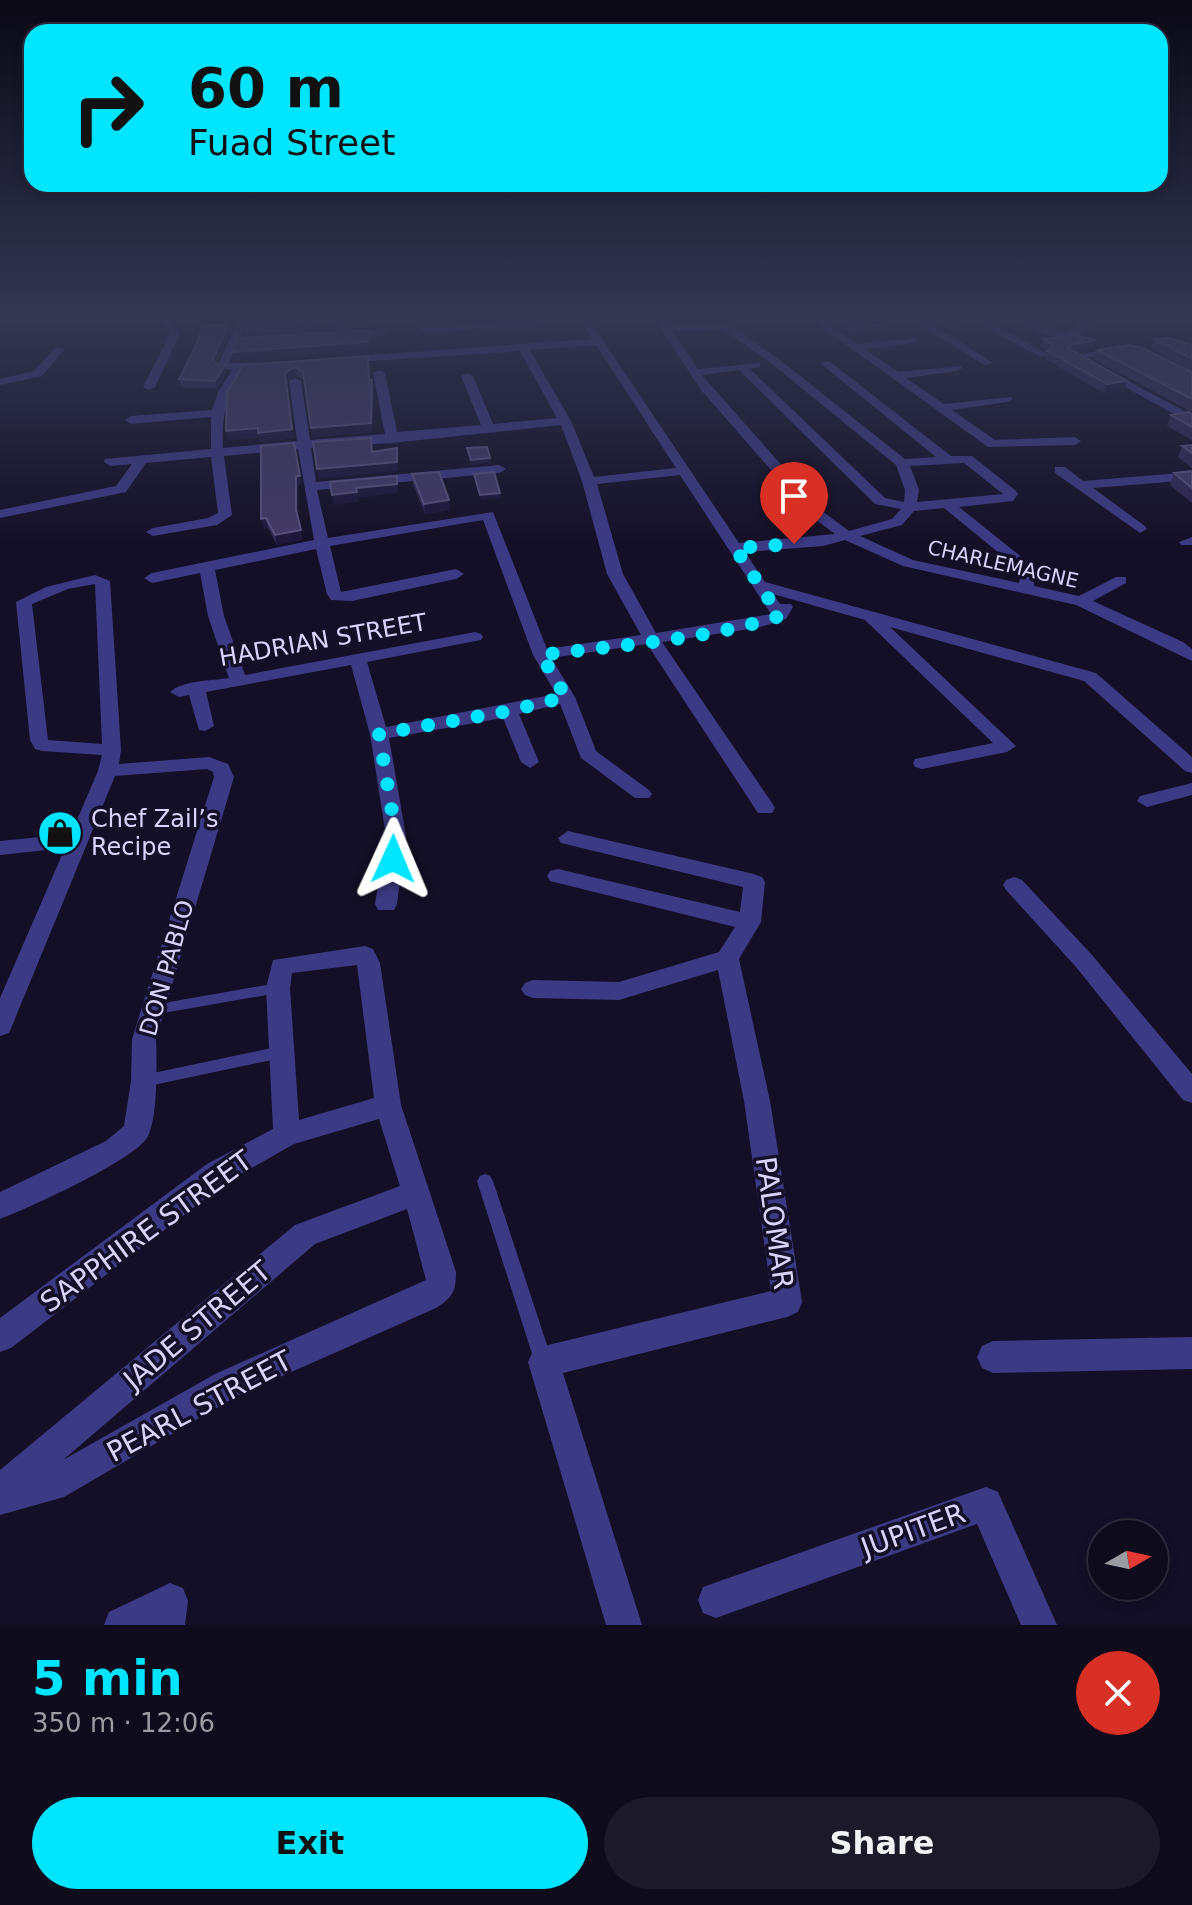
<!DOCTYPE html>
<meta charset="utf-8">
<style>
body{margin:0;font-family:"DejaVu Sans",sans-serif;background:#1c1929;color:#f1f3f6;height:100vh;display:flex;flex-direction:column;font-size:30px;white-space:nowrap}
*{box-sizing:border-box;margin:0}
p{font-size:26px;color:#9b9ba3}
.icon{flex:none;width:44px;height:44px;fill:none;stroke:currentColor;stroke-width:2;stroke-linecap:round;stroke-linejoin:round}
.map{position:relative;height:1625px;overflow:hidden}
.sheet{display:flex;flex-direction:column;background:#0e0b1c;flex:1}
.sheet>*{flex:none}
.banner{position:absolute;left:24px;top:24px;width:1144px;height:168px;border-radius:24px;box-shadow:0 4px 12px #0003,0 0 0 2px #2e2b3b;background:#00e5ff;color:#111;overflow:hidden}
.needle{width:52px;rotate:81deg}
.fabs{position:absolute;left:1088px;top:1520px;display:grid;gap:16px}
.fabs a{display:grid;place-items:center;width:80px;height:80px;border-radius:50%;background:#0e0b1c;box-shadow:0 4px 12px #0003,0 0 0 2px #2e2b3b;font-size:40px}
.pin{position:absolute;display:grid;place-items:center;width:68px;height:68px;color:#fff;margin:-82px -34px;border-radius:50% 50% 50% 0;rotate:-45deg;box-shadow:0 0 8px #0007}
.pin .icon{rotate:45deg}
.me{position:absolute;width:88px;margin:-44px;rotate:1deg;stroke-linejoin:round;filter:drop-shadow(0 0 6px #0008)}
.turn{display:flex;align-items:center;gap:28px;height:168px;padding:0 32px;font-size:36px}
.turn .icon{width:104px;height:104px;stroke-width:2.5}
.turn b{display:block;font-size:56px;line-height:68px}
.round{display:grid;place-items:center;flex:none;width:84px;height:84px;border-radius:42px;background:#1c1929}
.head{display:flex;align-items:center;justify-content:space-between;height:136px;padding:0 32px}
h1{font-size:48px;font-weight:600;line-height:60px;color:#00e5ff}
.primary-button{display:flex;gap:16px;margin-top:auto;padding:16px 32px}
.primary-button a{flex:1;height:92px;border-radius:48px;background:#00e5ff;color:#111;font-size:32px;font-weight:600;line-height:92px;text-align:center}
.primary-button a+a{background:#1c1929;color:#f1f3f6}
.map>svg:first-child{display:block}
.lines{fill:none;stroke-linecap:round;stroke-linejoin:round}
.service{fill:#3d3a85;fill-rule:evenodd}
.minor{fill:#3d3a85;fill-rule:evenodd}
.wall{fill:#312854}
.shaded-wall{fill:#1d163a}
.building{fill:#433a66;stroke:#5a527e;stroke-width:2}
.route{stroke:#00e5ff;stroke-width:14;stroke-dasharray:0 25.2}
.labels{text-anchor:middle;stroke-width:7;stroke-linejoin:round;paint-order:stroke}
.far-street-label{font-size:20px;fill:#d9d4ff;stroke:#130f26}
.street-label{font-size:24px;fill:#d9d4ff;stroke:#130f26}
.poi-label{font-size:24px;fill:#d9d4ff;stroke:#130f26;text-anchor:start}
.near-street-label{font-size:28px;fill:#d9d4ff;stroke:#130f26}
</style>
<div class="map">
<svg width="1192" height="1625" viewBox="0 0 1192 1625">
<rect width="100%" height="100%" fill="#130f26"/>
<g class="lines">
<path class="service" d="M278 983 283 984 284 988 283 992 278 993 152 1015 147 1014 145 1010 147 1006 152 1005Z
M281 1046 286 1048 288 1052 286 1056 281 1058 144 1087 139 1085 137 1081 139 1077 144 1075Z
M485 1174 490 1176 493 1181 552 1360 549 1366 543 1369 537 1366 534 1360 477 1181 480 1176Z"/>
<path class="minor" d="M158 318H169L180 333 155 387 149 390 143 387 170 333Z
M239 318H249L229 363 266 362 271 365 266 368 243 369C227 396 221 416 223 448L297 441 289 381 295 378 301 381 310 440 385 434 373 373 379 370 385 373 397 432 481 425 461 376 467 373 473 376 493 424 557 418 520 351 342 363 337 360 342 357 592 339 581 322 422 333 417 330 422 327 588 318 739 543 835 534 812 517 701 390 654 318H664L669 325H730L780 360 905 459 936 457 820 363 829 361 951 456H972L1016 491 1018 494 1013 501 959 507 1034 567V586L1079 596 1116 577H1126V583L1093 601 1183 642 1192 649V661L1076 605 903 566 845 540 823 546 745 552 765 582 1096 673 1192 757V773L1185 771 1084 681 890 627 1016 746 1007 752 922 769 915 767 913 763 915 759 993 743 865 620 773 594 780 604H791L793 607 786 619 757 628 662 642 772 803 775 808 772 813H758L647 644 551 658 575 697 596 751 649 790 652 794 649 798H635L581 758 560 704 519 714 539 762 530 768 521 762 503 718 389 738 406 836 397 904 394 910H378L375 904 386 836 370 734 351 665 206 692 214 726 205 731 199 730 189 695 179 697 170 692C184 680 210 681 229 678L208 616 200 573 152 583 144 578 152 573 314 540 298 449 224 456 232 515 217 525 153 536 146 532 153 528 208 518 218 513 211 457 146 463 126 492 0 518V510L116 486 132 464 110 466 104 462 105 459 211 449V417L131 424 125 420 131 416 212 410 218 392 232 370 217 367ZM724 330 772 364 896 465 905 490 904 502 885 498 750 369 760 367V363L698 369 673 331ZM596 345 676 468 594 477 571 421 530 350ZM739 370 875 504 901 509 892 519 849 531 822 511 702 375ZM561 425 582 481 607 574 641 635 547 649 493 512 328 538 317 490 499 473 506 469 499 465 316 482 311 448 392 443ZM964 463 1003 494 917 502 919 490 910 466ZM680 475 771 614 656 633 623 574 597 484ZM944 508 1021 571 1019 583 913 560 860 536 902 525 914 511ZM483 520 533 655 556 694 386 727 367 662 481 640 483 637 481 634 475 632 245 675 224 616 215 570 316 549 327 594 331 600 352 601 456 579 464 574 456 569 341 592 330 546Z
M809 318H821L857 344 916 338 917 340 912 343 865 349 898 372 961 366 962 368 957 371 906 378 944 404 1011 397 1013 399 1007 402 952 410 995 440 1075 437 1081 441 1075 445 988 447Z
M910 318H923L993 363 984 365Z
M970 318H983L1049 355 1040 357Z
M1010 318H1025L1067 333 1080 325 1074 318H1085L1091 325 1078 335 1096 341 1091 344 1043 334Z
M385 330V334L381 335 347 337 342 334 347 331Z
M56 347 65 349 42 376 0 385V379L34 371Z
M1124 347 1128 348V352L1085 358 1192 415V424L1069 356Z
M1055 467H1065L1083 481 1192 472V480L1093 488 1145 526 1147 529 1140 533 1055 473Z
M1192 537V545H1181L1179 542Z
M95 575 110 581 121 750 119 764 209 757 228 764 234 777 156 1039C157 1061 158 1120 147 1138 132 1161 29 1208 0 1219V1192L106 1141 124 1126 131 1081 132 1039 214 777 213 772 207 769 115 776 12 1026 9 1033 0 1036V998L65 848 0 855V841L71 834 98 771 102 755 42 751 35 749 30 740 16 602 46 587ZM95 584 102 744 48 740 32 604 68 589Z
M1192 783V795L1147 807 1137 801 1140 796Z
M568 831 754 874 762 877 765 882 761 922 739 959 770 1101 802 1302 798 1312 787 1317 563 1373 642 1625H606L528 1362 533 1351 544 1346 771 1291 744 1101 718 970 619 1000 533 998 525 995 521 989 525 983 533 980 619 982 719 952 735 927 550 881 547 876 550 871 558 869 740 912 743 887 561 843 558 838Z
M1014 877 1022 880 1092 955 1192 1074V1103L1183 1100 1076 967 1006 890 1003 885 1006 880Z
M365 946 373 949 380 963 401 1105 456 1272C456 1292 452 1298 436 1308L237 1396 64 1497 0 1515V1470L295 1225 400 1186 379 1119 294 1144 227 1182 11 1348 0 1352V1318L207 1164 273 1129 266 988 273 960ZM357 965 374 1098 299 1120 290 988 292 973ZM407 1209 426 1280 215 1374 63 1460 315 1244Z
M1192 1337V1369L993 1373 982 1368 977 1357 982 1346 993 1341Z
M986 1487 998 1492 1057 1625H1021L977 1524 716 1618 703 1613 698 1600 703 1587Z
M170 1583 183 1588 188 1601 185 1625H104L109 1612Z"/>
</g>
<path class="wall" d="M370 318 371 327 246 334 244 326Z
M831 318H881L889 324 888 332 853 336 831 321Z
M929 318H976L975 324 943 327Z
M228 325 229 332 216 363 226 373 217 389 181 387 179 379Z
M1043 339 1093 348 1074 352 1127 381 1124 390 1104 393 1045 359 1047 351 1041 347Z
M1154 339 1192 345V371L1151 349Z
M1097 350 1192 372V412L1094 360Z
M369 364 370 380H372L373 389 372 432 313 437 304 380 296 375 286 381 294 438 260 442 259 437 228 440 243 365Z
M1192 414V440L1167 426 1171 415Z
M294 443 301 485H298V517L302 539 277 545 268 528 263 529Z
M1192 445V468L1178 457 1182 446Z
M1192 471V503L1170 485 1174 473Z
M412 474 450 510 425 514 413 484Z"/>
<path class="shaded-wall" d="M957 318H976L975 324 943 327 944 320Z
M997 318H1009V321L996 322Z
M889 324 888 332 853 336 855 328Z
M228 325 229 332 214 367 213 359Z
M371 330 372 339 369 350 234 361 232 352Z
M1096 340 1093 348 1068 353V348L1071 345Z
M225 365 226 373 217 389 215 381Z
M295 367 296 375 286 381 294 438 260 442 259 437 228 440 226 431 258 428 285 373Z
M372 380V432L313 437 311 428Z
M1127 381 1124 390 1104 393 1107 384Z
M397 448 398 471 319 479 317 469Z
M490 458 491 463 471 465V460Z
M296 476H300L301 485H298V519L296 510Z
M397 476 398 493 357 498 358 502 334 505 332 495Z
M500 493 501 498 481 500 480 495Z
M449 500 450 510 425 514 424 504Z
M266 518 268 528 263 529 261 519Z
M301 530 302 539 277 545 275 535Z"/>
<path class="building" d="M370 318V319L244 326 246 321 268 318Z
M840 318H881L889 324 855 328Z
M203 325H228L213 359 215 363 225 365 215 381 179 379 195 348Z
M371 330 367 342 232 352 238 338Z
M1074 335 1096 340 1071 345 1068 348 1127 381 1107 384 1047 351 1054 346 1043 339Z
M1169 338 1192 345V359L1154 339Z
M1129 345 1143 348 1192 372V399L1097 350Z
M368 356 369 380H372L371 423 311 428 303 372 295 367 285 373 292 429 258 433V428L226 431 227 393 243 365Z
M1188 412 1192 414V427L1171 415Z
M371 438 372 452 397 448V462L317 469 313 442Z
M294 443 300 476H296V510L301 530 275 535 266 518 261 519V446Z
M1192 445V453L1182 446Z
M487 447 490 458 471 460 467 448Z
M1192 471V488L1174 473Z
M439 472 449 500 424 504 412 474Z
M494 472 500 493 480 495 474 474Z
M397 476V484L356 488 357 492 332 495 330 482Z"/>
<linearGradient id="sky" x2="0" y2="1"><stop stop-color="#0a0815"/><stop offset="0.58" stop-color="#333752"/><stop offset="1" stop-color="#333752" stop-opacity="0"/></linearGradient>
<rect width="1192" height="546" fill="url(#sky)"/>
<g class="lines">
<path class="route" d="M393 859 396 836 379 734 509 711 566 697 541 655C620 645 704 640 780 616L735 548 794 544"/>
</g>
<defs>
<g id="shop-disc" transform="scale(2.3)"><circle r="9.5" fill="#00e5ff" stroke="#130f26"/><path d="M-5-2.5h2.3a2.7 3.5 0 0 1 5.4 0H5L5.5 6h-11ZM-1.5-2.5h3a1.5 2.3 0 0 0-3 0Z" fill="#111"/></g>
</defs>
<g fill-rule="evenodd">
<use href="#shop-disc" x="60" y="833"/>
</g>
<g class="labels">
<g class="far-street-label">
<text transform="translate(1003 564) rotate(13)" y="7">CHARLEMAGNE</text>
</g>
<g class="street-label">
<text transform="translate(323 640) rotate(-10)" y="8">HADRIAN STREET</text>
<text transform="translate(167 968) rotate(-74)" y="8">DON PABLO</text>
</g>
<g class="poi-label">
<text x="91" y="827">Chef Zail’s<tspan x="91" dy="28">Recipe</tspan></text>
</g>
<g class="near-street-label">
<text transform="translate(775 1223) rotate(82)" y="10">PALOMAR</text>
<text transform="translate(146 1231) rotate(-36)" y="10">SAPPHIRE STREET</text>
<text transform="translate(197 1325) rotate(-40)" y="10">JADE STREET</text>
<text transform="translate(199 1406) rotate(-28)" y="10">PEARL STREET</text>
<text transform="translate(913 1530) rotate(-20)" y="10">JUPITER</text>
</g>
</g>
</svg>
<div class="fabs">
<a><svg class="needle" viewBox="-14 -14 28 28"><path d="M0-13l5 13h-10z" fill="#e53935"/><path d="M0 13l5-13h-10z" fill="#9b9ba3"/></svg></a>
</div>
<div class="pin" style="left:794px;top:544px;background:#d93025"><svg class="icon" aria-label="arrive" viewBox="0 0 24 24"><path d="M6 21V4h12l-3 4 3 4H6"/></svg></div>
<svg class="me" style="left:393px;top:859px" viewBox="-20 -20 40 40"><path d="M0-17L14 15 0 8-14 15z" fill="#00e5ff" stroke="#fff" stroke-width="4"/></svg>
<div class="banner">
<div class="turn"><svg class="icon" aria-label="right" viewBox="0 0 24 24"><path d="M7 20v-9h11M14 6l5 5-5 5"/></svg><div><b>60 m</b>Fuad Street</div></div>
</div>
</div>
<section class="sheet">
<div class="head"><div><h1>5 min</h1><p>350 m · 12:06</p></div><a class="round" style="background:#d93025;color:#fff"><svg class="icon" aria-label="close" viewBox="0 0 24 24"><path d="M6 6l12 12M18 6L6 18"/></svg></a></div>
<div class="primary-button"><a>Exit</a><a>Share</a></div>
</section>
